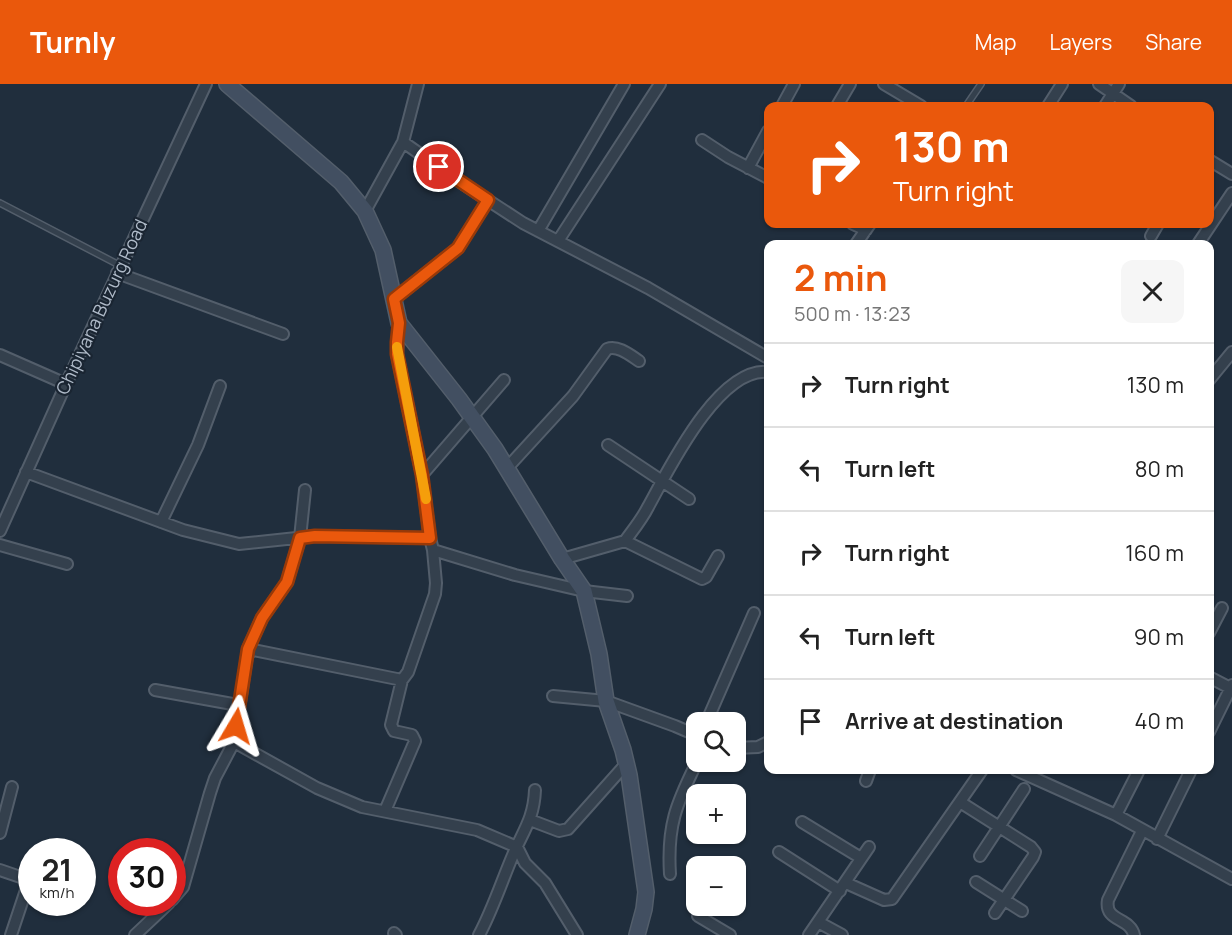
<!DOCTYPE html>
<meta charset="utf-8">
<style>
body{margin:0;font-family:Manrope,sans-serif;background:#f6f6f6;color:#222;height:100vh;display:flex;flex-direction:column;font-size:22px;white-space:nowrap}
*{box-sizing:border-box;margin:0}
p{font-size:20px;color:#767676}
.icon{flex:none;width:33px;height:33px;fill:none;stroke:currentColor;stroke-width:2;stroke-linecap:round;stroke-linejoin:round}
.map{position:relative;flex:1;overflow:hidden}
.details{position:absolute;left:764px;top:156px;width:450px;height:534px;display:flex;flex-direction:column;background:#fff;border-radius:12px;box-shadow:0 2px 4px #0004}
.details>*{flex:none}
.banner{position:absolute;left:764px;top:18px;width:450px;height:126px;border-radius:12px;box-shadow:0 2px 4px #0004;background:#ea580c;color:#fff;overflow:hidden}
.controls{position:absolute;left:686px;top:628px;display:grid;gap:12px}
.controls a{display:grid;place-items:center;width:60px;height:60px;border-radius:12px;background:#fff;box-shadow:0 2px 4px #0004;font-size:30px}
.speed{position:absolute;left:18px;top:754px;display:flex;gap:12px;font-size:30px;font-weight:700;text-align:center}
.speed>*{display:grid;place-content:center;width:78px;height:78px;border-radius:50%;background:#fff;box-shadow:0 2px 4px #0004;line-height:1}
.speed small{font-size:15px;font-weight:400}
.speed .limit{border:9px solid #d22;background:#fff;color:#111}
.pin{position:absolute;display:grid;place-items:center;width:51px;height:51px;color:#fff;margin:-26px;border:3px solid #fff;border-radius:50%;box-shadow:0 2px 6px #0007}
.me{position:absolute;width:66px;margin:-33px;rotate:7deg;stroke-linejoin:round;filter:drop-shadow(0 0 4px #0008)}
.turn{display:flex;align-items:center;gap:21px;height:126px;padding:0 30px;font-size:27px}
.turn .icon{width:78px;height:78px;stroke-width:2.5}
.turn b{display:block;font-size:42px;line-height:51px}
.round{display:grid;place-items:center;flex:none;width:63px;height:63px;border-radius:12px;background:#f6f6f6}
.head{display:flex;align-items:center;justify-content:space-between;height:102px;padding:0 30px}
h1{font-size:36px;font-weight:700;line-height:45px;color:#ea580c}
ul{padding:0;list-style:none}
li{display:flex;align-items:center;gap:18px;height:84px;padding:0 30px;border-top:2px solid #e0e0e0}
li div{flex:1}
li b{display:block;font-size:22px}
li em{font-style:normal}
header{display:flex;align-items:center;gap:36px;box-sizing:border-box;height:84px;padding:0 30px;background:#ea580c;color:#fff}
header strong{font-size:28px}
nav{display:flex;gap:33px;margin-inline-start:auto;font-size:21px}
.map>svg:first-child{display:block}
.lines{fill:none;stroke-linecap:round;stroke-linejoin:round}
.lane-casing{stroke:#535e6b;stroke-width:8}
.street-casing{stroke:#535e6b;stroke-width:14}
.secondary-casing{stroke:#535e6b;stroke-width:18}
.lane{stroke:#34404d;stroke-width:5}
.street{stroke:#34404d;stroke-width:10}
.secondary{stroke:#424f61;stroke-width:15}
.route-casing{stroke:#983908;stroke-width:15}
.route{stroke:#ea580c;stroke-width:10}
.slow{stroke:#f59e0b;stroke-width:10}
.labels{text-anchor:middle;stroke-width:4.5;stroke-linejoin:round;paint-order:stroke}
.street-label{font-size:18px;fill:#b0bbc9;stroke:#1a2532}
</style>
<header>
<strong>Turnly</strong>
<nav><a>Map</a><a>Layers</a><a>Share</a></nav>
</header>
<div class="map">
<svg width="1232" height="851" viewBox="0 0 1232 851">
<rect width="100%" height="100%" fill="#202e3d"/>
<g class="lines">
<g class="lane-casing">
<path id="lane" d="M966 22 981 0
M0 119 121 182"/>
</g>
<g class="street-casing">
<path id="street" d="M884 0 921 22
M1099 0 1131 22
M782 22 794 0
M837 22 850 0
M1048 22 1062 0
M1105 22 1119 0
M702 56 728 73 768 94
M403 58 457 96 523 139 648 204 768 274
M1209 76 1232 90
M748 84 768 47
M365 127 403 58 418 0
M853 140 866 146
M538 147 624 0
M1151 152 1158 140
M558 157 660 0
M856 160 870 140
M1198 160 1232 109
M117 189 283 250
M394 215 458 164 488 116
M399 239 397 270 422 391 430 454
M0 271 66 300
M1209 296 1232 268
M608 361 689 415
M507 384 573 312 607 265C618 261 630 271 639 277
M26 388 183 446 239 460 315 452 430 454 433 466 515 491 584 507 627 512
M422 391 504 296
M161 438 198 361 220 302
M0 447 66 300 206 0
M625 457C633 446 642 435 648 423 668 387 718 283 768 288
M0 461 67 480
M562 475 625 457 702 495 706 493 718 472
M1209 549 1222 524
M248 565 402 596 408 588 435 510 436 499 433 466
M1209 593 1232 605
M155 606 238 621
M553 612 606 617 675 642 696 651
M706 639 754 529
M1209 648 1232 601
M234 658 317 704 362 723 477 746 517 763 525 779 545 799 577 851
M735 664 758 663 768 658
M1016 686 1116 731 1232 795
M866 697 870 686
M960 718 1031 763 1035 768 1033 773 995 829
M385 727 415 657 412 651 394 647 391 641 402 596
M1116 731 1139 686
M530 736 559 747 568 745 626 680
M802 738 861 774
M0 749 12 703
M1157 755 1191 686
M779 768 840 807
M980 772 1024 705
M0 786 32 797
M670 790C667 742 676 720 697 678
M976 798 1022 827
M846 799 884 816 892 815 982 686
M172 816 183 803 210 709 215 694 234 658 248 565 262 534 287 498 300 454 305 406
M698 832 730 851
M818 838 842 851
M394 849 396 851
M11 851 29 797
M135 851 169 819
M479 851C494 823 503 793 516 764 526 743 534 731 535 706
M809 851 869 763
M1134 851C1130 833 1104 838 1108 816L1142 747"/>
</g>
<g class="secondary-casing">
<path id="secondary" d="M227 0 341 98 365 127 383 166 399 239 459 315 495 365 562 475 584 507 599 570 606 617 623 666 629 691 646 808 644 825 637 851"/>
</g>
<use href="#lane" class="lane"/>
<use href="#street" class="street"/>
<use href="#secondary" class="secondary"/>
</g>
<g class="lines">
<g class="route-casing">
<path id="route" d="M236 642 248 565 262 534 287 498 300 454 315 452 430 454 422 391 397 270V258L399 239 394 215 458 164 488 116 439 83"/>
</g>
<use href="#route" class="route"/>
<path class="slow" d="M397 263 426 415"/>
</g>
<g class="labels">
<g class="street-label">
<text transform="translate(102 223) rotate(-65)" y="6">Chipiyana Buzurg Road</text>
</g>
</g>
</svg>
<div class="controls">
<a><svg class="icon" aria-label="search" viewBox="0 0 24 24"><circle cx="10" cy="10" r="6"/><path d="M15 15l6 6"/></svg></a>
<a>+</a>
<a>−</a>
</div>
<div class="speed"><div>21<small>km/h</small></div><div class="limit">30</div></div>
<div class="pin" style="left:439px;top:83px;background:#d93025"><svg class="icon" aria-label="arrive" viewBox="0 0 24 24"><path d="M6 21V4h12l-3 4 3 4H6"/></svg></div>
<svg class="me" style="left:236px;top:642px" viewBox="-20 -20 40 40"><path d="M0-17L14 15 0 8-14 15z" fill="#ea580c" stroke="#fff" stroke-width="4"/></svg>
<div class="banner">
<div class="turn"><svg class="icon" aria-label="right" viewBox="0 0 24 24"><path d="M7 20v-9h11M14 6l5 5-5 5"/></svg><div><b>130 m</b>Turn right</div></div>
</div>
<section class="details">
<div class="head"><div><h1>2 min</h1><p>500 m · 13:23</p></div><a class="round"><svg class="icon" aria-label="close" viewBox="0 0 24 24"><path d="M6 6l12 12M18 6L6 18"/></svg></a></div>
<ul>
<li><svg class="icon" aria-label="right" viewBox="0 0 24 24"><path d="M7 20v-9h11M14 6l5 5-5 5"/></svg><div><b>Turn right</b></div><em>130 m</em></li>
<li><svg class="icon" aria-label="left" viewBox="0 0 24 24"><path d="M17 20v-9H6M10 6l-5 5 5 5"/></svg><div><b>Turn left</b></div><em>80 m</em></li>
<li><svg class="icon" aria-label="right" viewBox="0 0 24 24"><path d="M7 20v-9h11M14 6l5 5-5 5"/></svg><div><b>Turn right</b></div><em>160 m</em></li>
<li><svg class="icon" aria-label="left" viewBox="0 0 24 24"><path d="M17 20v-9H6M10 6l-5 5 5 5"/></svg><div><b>Turn left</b></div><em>90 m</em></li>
<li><svg class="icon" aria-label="arrive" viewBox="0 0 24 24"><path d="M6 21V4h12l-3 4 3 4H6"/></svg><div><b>Arrive at destination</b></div><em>40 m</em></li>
</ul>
</section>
</div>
